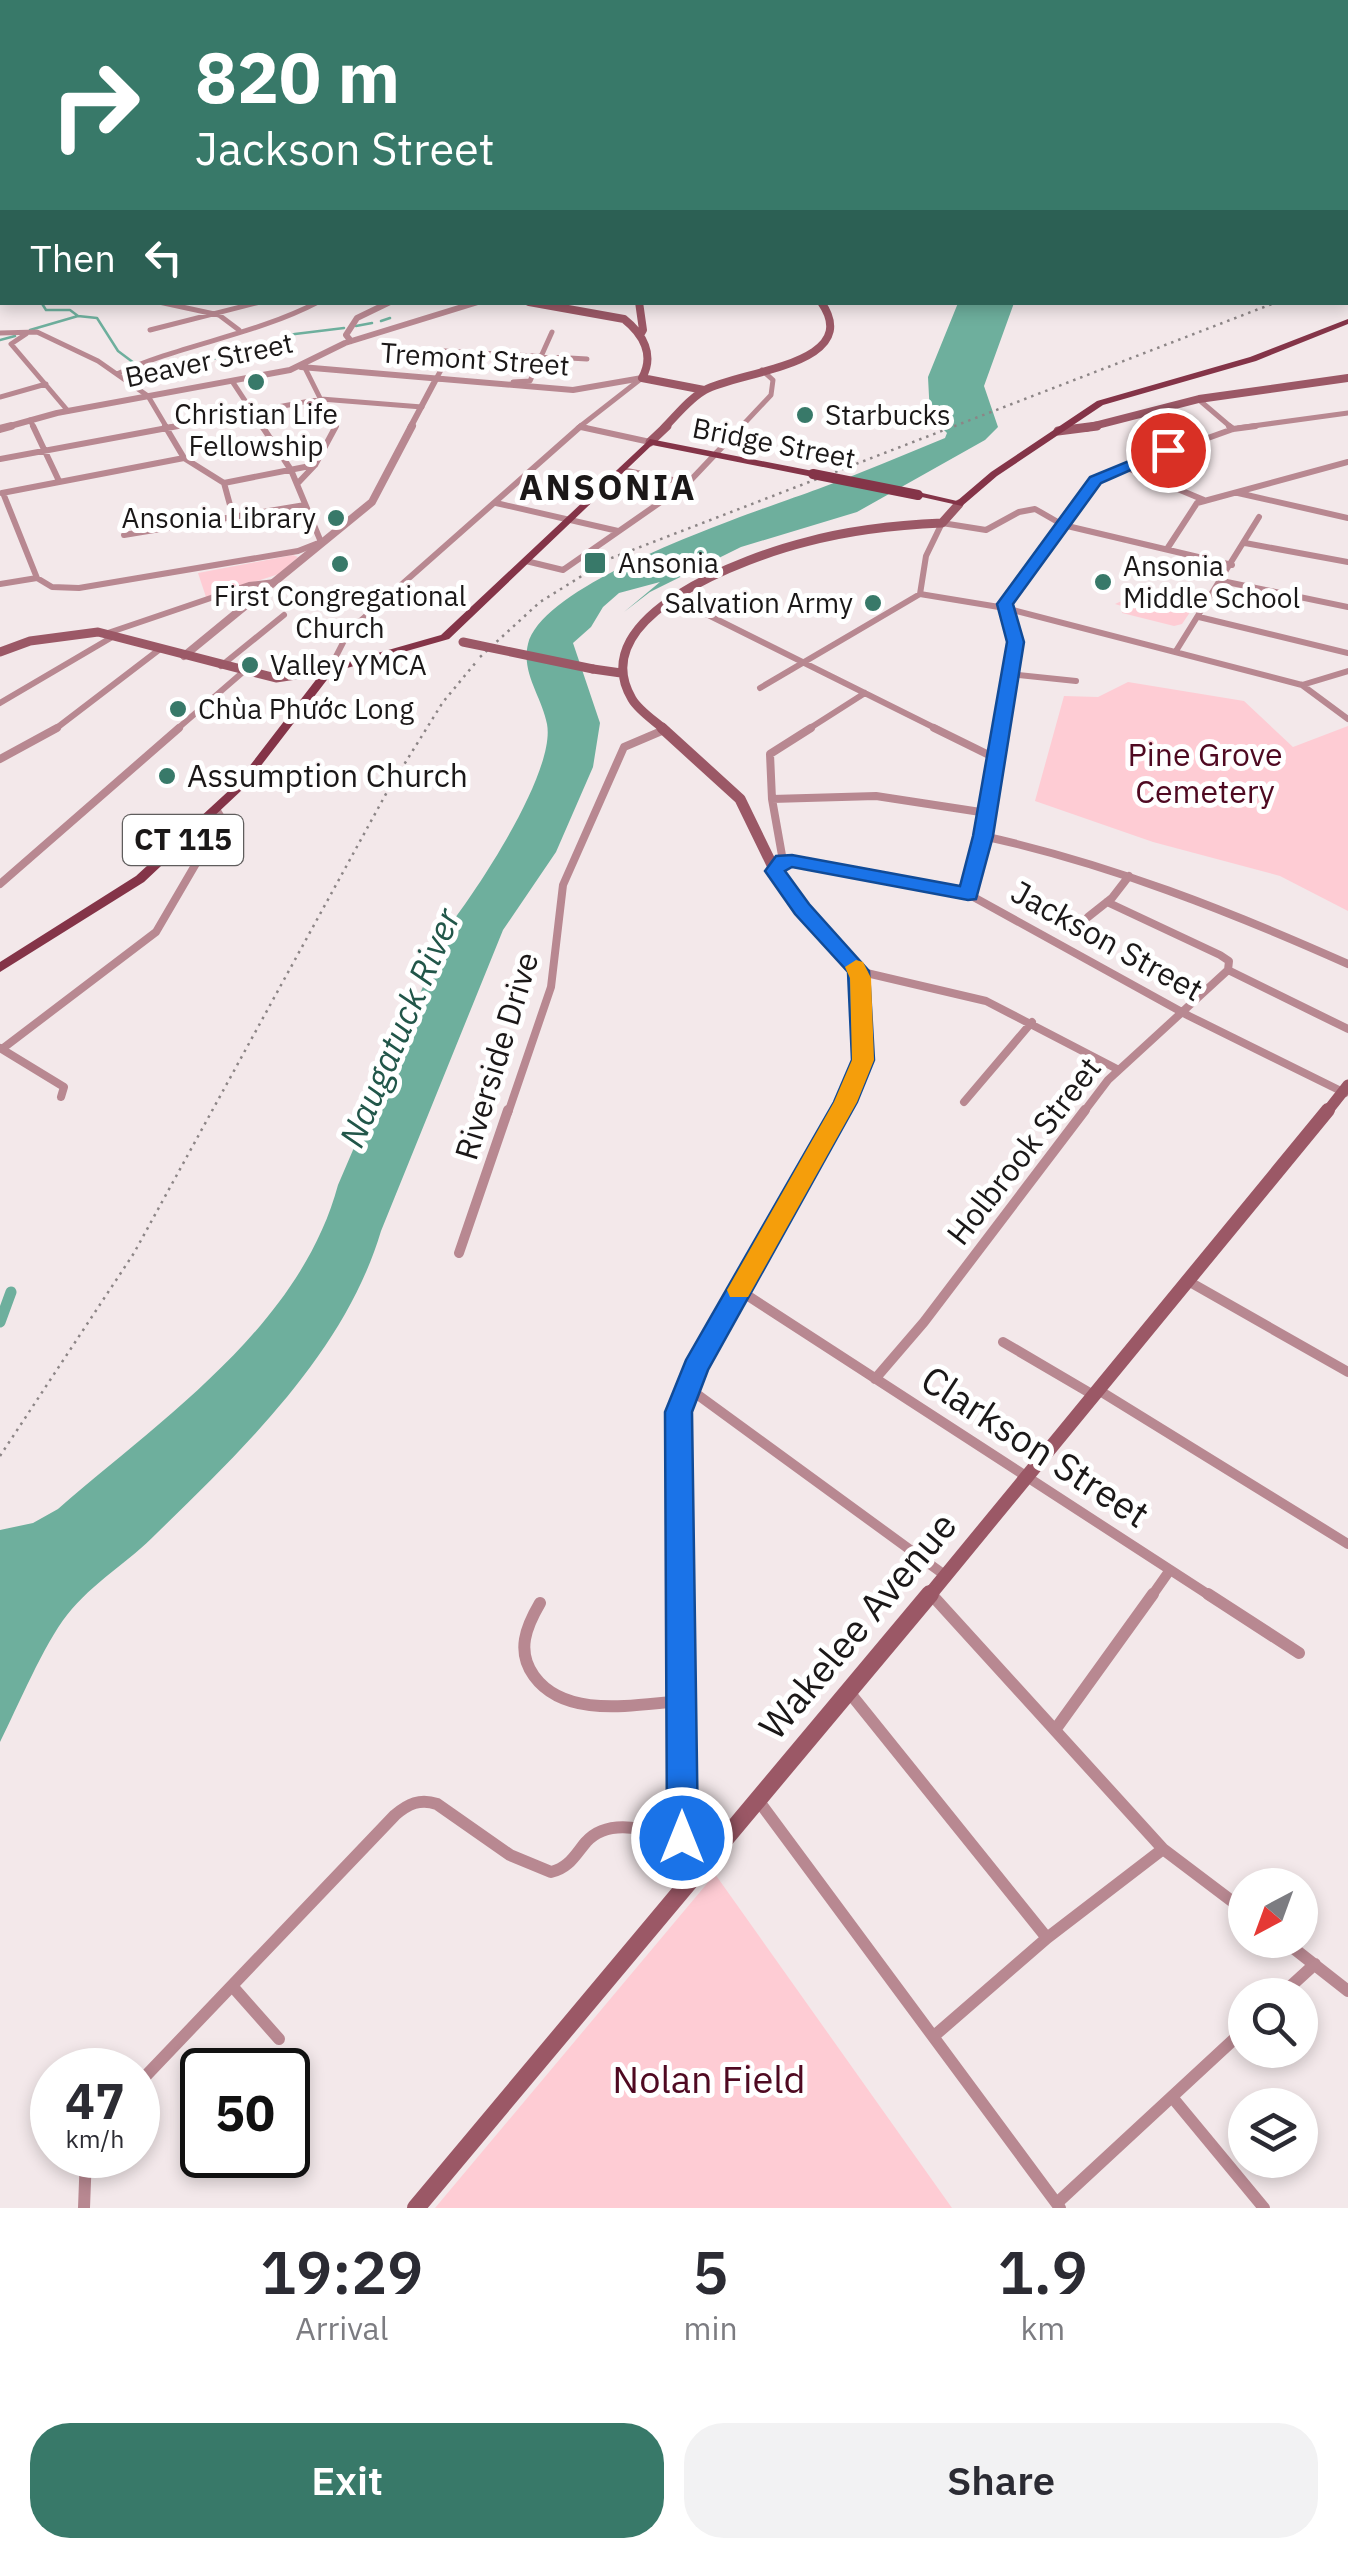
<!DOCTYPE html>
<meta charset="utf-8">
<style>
body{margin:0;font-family:"IBM Plex Sans",sans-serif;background:#f2f2f3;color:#2b2b33;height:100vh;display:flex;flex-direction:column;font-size:38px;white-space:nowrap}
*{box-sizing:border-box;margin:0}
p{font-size:32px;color:#7c7c81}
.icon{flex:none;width:55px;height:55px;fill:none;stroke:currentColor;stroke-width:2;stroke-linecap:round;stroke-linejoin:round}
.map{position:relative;height:2208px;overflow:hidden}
.sheet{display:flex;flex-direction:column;background:#fff;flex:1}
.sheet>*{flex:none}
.banner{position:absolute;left:0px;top:0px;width:1350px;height:305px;box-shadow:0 5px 15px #0003;background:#387969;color:#fff;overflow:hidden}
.needle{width:65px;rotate:221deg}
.controls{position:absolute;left:1228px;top:1868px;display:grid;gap:20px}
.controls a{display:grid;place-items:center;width:90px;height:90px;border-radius:50%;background:#fff;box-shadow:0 5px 15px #0003;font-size:50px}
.speed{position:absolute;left:30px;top:2048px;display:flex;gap:20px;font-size:50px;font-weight:700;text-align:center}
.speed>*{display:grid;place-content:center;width:130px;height:130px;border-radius:50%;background:#fff;box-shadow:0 5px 15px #0003;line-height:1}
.speed small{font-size:25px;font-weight:400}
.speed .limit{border:5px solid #111;border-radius:15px;background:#fff;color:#111}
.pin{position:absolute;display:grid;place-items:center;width:85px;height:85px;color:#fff;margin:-42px;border:5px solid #fff;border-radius:50%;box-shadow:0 2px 10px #0007}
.me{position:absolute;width:110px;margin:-55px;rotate:0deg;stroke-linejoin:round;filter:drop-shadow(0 0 8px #0008)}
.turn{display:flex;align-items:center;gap:35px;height:210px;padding:0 30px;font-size:45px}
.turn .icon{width:130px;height:130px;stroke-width:2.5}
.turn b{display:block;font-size:70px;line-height:85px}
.then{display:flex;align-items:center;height:95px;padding:0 30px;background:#0003;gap:20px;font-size:38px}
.eta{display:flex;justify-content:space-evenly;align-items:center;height:170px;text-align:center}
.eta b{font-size:60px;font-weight:600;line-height:70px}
.primary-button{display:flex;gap:20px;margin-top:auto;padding:20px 30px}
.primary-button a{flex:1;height:115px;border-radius:40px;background:#387969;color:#fff;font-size:40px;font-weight:600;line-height:115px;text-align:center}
.primary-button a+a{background:#f2f2f3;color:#2b2b33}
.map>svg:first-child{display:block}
.green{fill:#feccd4}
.water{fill:#6eaf9d}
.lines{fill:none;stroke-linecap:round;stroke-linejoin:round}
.stream{stroke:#6eaf9d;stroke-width:2.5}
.canal{stroke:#6eaf9d;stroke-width:11}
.minor-far5{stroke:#b88891;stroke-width:4}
.minor-far4{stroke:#b88891;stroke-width:5}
.minor-far3{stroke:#b88891;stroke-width:6}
.minor-far2{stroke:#b88891;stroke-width:8}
.minor-far1{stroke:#b88891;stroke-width:10}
.minor{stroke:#b88891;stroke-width:12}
.tertiary-far2{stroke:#b88891;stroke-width:5}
.tertiary-far1{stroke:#b88891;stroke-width:6}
.tertiary{stroke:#b88891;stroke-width:8}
.secondary-far5{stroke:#9b5866;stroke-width:5}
.secondary-far4{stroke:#9b5866;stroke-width:8}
.secondary-far3{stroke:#9b5866;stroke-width:9}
.secondary-far2{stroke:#9b5866;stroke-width:11}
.secondary-far1{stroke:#9b5866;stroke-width:14}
.secondary{stroke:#9b5866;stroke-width:18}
.primary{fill:#843448;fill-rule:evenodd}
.rail{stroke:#8c8586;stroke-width:2.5;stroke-dasharray:2.5 5;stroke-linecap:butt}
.secondary-bridge{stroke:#9b5866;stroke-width:9}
.primary-bridge{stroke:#843448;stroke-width:10}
.route{fill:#1a73e8;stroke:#114b97;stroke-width:2.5}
.slow{fill:#f59e0b}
.poi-dot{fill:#387969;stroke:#fff;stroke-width:4}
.labels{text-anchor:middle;stroke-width:10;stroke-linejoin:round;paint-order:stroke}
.far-street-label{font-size:28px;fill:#1b1818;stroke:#fff}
.far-poi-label{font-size:28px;fill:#1b1818;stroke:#fff;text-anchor:start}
.shield{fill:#fff;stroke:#5f5d5d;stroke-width:2.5}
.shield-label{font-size:30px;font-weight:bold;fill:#1b1818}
.park-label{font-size:32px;fill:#4f0921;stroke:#fff}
.poi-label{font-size:32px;fill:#1b1818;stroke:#fff;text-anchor:start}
.street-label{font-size:32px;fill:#1b1818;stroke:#fff}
.far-district-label{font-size:35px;font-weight:bold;letter-spacing:2.5px;fill:#1b1818;stroke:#fff}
.water-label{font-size:35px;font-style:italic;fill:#215649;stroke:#fff}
.near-street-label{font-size:38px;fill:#1b1818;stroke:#fff}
.near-park-label{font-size:38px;fill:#4f0921;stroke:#fff}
</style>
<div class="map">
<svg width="1348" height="2208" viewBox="0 0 1348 2208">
<rect width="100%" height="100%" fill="#f3e8ea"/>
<path class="green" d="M293 555 298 557 279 574 206 597 198 573Z
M1158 593 1199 599 1182 624 1174 626 1122 613 1125 607 1115 604 1133 596Z
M1128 682 1244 701 1293 747 1348 726V911L1280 876 1153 842 1035 801 1064 696 1098 697Z
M715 1874 952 2208H435Z"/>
<path class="water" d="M958 303H1014L984 386 998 427 985 440 857 512 741 547 650 592 624 612 660 582 619 593 603 607 591 627 573 643 600 723 593 767 556 852 503 930 381 1231C345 1352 245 1447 157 1533 129 1562 93 1582 67 1615 44 1644 18 1706 0 1742V1530L33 1523 58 1509C163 1418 300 1326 338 1185L449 926C478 889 556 771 547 724 542 697 521 673 528 644 544 580 758 511 818 489 861 473 903 455 945 438L947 433 930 416 928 377Z"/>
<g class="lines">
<path class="stream" d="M710 0 740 2
M41 302 46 310H70L78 316
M381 321 390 318
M356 326 372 323
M30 330 78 316 97 318 118 351 134 363
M0 340 15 336
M143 366 177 370 295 334 344 328"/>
<path class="canal" d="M0 1322 11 1292"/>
<path class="minor-far5" d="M465 0 475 2
M324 2 334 0
M428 2 433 0
M543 2 551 0
M615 2 622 0"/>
<path class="minor-far4" d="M159 302 219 315 239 330
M150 330 260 302
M0 333 37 332 98 361 148 396 167 428
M26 334 11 344 68 411
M428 350 587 359
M306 370 335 428
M117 374C182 344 255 335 318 302
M443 379H436L451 352
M232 381 263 428
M513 382 530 381 552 332
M0 397 46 384
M1198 399 1232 428
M30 420 34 428
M581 427 587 428
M164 428 321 399 422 407
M578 428 642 378
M740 428 771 395 773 380 762 370
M1238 428 1348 413"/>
<path class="minor-far3" d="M33 426 59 481
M165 426 184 458 224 483 233 516
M1229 426 1233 429
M581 427 650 442
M0 459 178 426
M1125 467 1204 500
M622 470 688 483
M224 483 315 465
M297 484 315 465 336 426
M2 493 184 458
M3 493 37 578
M1238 493 1348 518
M496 503 618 531
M124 535 305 505
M1245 543 1348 562
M1167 549 1197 503 1348 462
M526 561 563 570 688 483 742 426
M1222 581 1348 607
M0 584 37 578 52 587 79 588 298 551 321 542 291 470 262 426
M920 594 1005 608 1302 685 1348 671
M674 598 939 730
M1199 617 1348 653
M105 634 249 585 275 582
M1176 651 1259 517
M221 666 284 615
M329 670 349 631 581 426
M1009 674 1076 681
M1302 685 1348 719
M760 688 920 594 926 556 942 523 986 530 1019 512 1035 509 1063 525 1232 565
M0 703 114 636
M54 730 160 649
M176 730 243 672
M807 730 865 693
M1000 730 1015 642 1005 604 1099 477 1233 429 1256 426"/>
<path class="minor-far2" d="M934 728 997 759
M0 759 57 728
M772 799 876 796 987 813
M983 836C1110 864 1229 911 1348 964
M783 861 772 799 770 754 811 728
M775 871 783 861H791L968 894 1189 1016 1345 1093
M0 884 179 728
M968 894 983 836 1001 728
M1107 902 1220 955 1229 961 1228 970
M1088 917 1112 898 1129 876
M1228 970 1348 1029
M858 971 986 1001 1117 1069
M0 1048 64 1087 61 1097
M2 1049 156 932 222 819 216 809
M964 1102 1032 1022
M508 1113 551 987 563 885 624 747 664 730
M1083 1113 1108 1080 1228 970"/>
<path class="minor-far1" d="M459 1253 508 1110
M1188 1281 1348 1372
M739 1290 1212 1597
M1003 1342 1095 1396
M875 1379 924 1322 1085 1110
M687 1387 946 1576
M1100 1391 1348 1544
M930 1593 933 1597
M1151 1597 1170 1570"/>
<path class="minor" d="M931 1594 1163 1849 1245 1911
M1208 1594 1299 1653
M540 1603C526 1627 516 1651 534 1676 566 1720 636 1704 683 1701
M849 1692 1047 1938
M1055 1730 1153 1594
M758 1800 1060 2208
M1283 1940 1348 1991
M233 1987 279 2039
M1281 1995 1315 1964
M934 2036 1047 1938 1163 1849
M138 2084 395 1815C408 1804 420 1798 437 1804L510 1855 551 1872C569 1868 575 1855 586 1842 610 1815 652 1832 683 1838
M1172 2097 1264 2208
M1057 2203 1245 2029
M84 2208 86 2155"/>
<path class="tertiary-far2" d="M176 0 324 2
M31 2 38 0"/>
<path class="tertiary-far1" d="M351 341 346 335 357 318 390 302
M301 367 573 390 642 378
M3 428 57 413 290 370 345 343 478 302
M410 428 436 379"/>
<path class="tertiary" d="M0 429 11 426
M184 656 372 502 412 426"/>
<path class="secondary-far5" d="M665 0 669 2"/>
<path class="secondary-far4" d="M529 302 624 319C643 334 655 355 642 378L704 390
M639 302 643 330 640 335
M664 428C676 416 690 398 705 390 739 371 865 365 821 302
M1086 428 1199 399 1348 378"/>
<path class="secondary-far3" d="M1058 431 1097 426
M650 442 667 426
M0 652 30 641 98 632 276 678 329 670
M593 669 621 673
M665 730C655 721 639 711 632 699 582 615 750 556 806 542 850 530 896 525 942 523L959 504"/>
<path class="secondary-far2" d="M662 728 740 799 775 871 802 909 858 971 863 1061 840 1113
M1326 1113 1348 1085"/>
<path class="secondary-far1" d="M680 1597 678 1412 696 1368 841 1110
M928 1597 1328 1110"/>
<path class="secondary" d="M680 1594 687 1881
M416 2208 930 1594"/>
<path class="primary" d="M1348 319V324L1256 361 1103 405 997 476 962 506 913 495 918 492 957 501 991 472 1097 401 1250 357Z
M650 439 813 471 817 474 813 477 652 445 449 639 333 672 243 789 144 882 0 972V962L136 876 235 785 325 668 441 635Z"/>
<path class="rail" d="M480 657 540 602 609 559 1277 302
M0 1456 134 1253 387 792 443 702 477 661"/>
<path class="secondary-bridge" d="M463 642 593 669"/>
<path class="primary-bridge" d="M813 474 918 495"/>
</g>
<path class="route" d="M1163 447 1176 450 1101 483 1013 604 1024 642 993 836 976 899 968 900 792 867 785 871 809 904 869 971 874 1060 857 1102 708 1370 692 1412 698 1838 694 1849 682 1854 671 1849 667 1838 665 1412 686 1360 834 1102 852 1060 848 972 795 914 765 871 776 856 792 855 960 886 973 836 1007 642 997 604 1090 477Z"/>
<path class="slow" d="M856 960 863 962 871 978 874 1060 857 1102 748 1297H730L727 1290 834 1102 852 1060 850 978 845 967Z"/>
<g class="poi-dot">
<circle cx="256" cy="382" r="10"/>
<circle cx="805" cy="415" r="10"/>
<circle cx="336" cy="518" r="10"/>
<rect x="583" y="551" width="24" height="24" rx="5"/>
<circle cx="340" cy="564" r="10"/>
<circle cx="1103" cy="582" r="10"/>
<circle cx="873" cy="603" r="10"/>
<circle cx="250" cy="665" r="10"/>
<circle cx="178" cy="709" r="10"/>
<circle cx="167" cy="776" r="10"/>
</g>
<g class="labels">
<g class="far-street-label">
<text transform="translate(475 359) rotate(4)" y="10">Tremont Street</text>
<text transform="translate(209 360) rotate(-12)" y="10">Beaver Street</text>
<text transform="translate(774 443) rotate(11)" y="10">Bridge Street</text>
</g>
<g class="far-poi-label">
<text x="256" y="424" text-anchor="middle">Christian Life<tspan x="256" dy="32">Fellowship</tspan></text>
<text x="825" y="425">Starbucks</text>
<text x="316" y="528" text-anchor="end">Ansonia Library</text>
<text x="618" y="573">Ansonia</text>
<text x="1123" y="576">Ansonia<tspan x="1123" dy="32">Middle School</tspan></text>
<text x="340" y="606" text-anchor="middle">First Congregational<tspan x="340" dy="32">Church</tspan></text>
<text x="853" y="613" text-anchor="end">Salvation Army</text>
<text x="270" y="675">Valley YMCA</text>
<text x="198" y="719">Chùa Phước Long</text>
</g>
<rect class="shield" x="123" y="815" width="120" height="50" rx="8"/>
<g class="shield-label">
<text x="183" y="850">CT 115</text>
</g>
<g class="park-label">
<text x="1205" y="766">Pine Grove<tspan x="1205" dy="37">Cemetery</tspan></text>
</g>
<g class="poi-label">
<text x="187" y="787">Assumption Church</text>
</g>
<g class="street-label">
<text transform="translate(1107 941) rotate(29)" y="11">Jackson Street</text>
<text transform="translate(497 1056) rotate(-73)" y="11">Riverside Drive</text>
<text transform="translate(1024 1151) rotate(-52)" y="11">Holbrook Street</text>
</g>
<g class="far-district-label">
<text x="608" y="500">ANSONIA</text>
</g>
<g class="water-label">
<text transform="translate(400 1028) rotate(-67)" y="12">Naugatuck River</text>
</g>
<g class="near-street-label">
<text transform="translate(1035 1447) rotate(33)" y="13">Clarkson Street</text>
<text transform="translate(858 1626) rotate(-50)" y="13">Wakelee Avenue</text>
</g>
<g class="near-park-label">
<text x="709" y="2093">Nolan Field</text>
</g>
</g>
</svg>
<div class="controls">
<a><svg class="needle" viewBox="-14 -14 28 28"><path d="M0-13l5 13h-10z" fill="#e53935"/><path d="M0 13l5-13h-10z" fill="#7c7c81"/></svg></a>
<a><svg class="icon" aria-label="search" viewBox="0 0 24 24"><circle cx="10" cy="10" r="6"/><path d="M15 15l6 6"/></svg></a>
<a><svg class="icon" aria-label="layers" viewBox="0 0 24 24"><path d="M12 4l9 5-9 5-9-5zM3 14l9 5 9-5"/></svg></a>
</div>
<div class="speed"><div>47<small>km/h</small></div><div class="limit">50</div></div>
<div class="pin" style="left:1168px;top:450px;background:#d93025"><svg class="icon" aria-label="arrive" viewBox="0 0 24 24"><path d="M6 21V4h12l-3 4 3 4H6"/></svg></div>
<svg class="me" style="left:682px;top:1838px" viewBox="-20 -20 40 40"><circle r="17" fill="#1a73e8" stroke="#fff" stroke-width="3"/><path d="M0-11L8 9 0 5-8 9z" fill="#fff"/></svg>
<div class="banner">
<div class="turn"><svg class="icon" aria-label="right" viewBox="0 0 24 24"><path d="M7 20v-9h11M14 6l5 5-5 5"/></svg><div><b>820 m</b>Jackson Street</div></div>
<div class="then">Then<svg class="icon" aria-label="left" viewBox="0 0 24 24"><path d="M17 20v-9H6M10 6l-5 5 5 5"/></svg></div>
</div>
</div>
<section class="sheet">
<div class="eta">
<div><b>19:29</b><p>Arrival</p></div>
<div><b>5</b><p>min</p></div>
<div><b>1.9</b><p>km</p></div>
</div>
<div class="primary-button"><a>Exit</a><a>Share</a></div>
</section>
